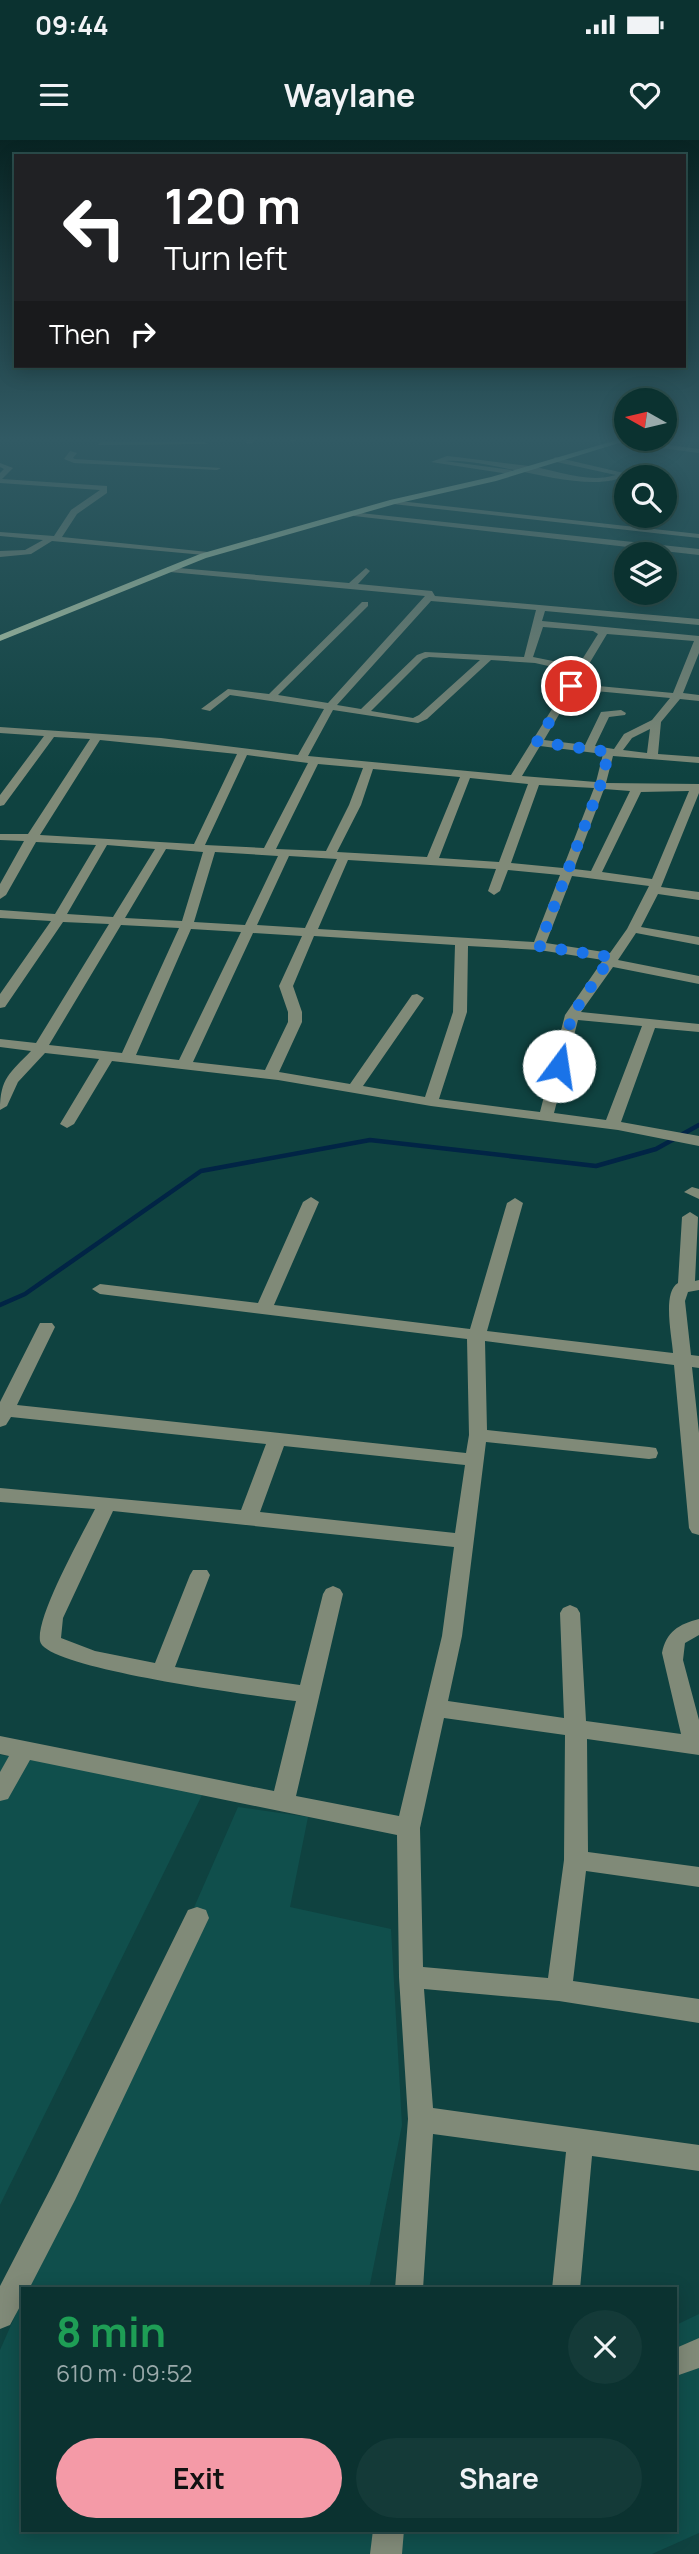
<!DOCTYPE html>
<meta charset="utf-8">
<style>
body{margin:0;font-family:Manrope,sans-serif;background:#143a38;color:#f1f3f6;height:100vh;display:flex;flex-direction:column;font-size:26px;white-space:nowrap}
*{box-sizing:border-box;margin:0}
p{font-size:23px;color:#9aaaab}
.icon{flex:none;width:38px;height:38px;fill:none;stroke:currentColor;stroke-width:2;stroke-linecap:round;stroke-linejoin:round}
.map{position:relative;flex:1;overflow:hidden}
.side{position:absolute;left:21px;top:2147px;width:656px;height:245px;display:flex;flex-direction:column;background:#0b3230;border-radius:0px;box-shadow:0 4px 18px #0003,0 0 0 2px #2b4d4c}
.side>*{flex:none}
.banner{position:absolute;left:14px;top:14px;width:672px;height:214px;border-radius:0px;box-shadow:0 4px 18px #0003,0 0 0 2px #2b4d4c;background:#202124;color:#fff;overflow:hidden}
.needle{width:46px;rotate:278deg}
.tools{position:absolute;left:614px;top:248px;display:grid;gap:14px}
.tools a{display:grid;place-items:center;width:63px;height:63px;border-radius:50%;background:#0b3230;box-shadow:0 4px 18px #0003,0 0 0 2px #2b4d4c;font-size:35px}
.pin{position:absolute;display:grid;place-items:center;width:60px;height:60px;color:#fff;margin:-30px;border:4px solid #fff;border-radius:50%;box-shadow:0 2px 7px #0007}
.me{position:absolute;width:77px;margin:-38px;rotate:14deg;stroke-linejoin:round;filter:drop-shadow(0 0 5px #0008)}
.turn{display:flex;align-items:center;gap:24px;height:147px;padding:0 35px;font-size:32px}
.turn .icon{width:91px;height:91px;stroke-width:2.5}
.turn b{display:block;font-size:49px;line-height:60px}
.then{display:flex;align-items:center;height:66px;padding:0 35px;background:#0003;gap:14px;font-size:26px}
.round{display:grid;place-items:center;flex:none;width:74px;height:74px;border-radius:37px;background:#143a38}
.head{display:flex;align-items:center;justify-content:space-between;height:119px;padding:0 35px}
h1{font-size:42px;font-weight:700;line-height:52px;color:#1e9e55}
.primary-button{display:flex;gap:14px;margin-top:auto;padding:14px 35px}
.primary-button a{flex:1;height:80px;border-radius:42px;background:#f49aa7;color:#111;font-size:28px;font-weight:700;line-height:80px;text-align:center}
.primary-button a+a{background:#143a38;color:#f1f3f6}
.status{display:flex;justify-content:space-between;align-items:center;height:49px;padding:0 35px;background:#0b3230;direction:ltr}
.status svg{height:19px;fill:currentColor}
header{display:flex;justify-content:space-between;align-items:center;height:91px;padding:0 35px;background:#0b3230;font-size:32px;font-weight:700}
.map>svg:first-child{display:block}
.built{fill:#104f4c}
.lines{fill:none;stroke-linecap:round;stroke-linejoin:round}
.stream{stroke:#012445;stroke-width:4.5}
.minor{fill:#808a78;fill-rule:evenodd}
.major{fill:#c6dab4;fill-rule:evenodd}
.route{stroke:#1a73e8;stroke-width:12;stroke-dasharray:0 21.6}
</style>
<div class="status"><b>09:44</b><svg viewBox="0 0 49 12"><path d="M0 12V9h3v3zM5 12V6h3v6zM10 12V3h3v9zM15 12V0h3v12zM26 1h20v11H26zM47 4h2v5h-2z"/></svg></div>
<header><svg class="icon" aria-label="menu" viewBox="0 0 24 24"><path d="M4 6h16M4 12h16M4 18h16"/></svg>Waylane<svg class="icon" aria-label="heart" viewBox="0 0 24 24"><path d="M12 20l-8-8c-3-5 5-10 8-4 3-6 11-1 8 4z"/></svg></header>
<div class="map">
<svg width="699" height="2414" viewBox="0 0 699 2414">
<rect width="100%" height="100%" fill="#0f4240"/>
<path class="built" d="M0 1615 208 1643 0 2065Z
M238 1667 308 1677 290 1767 391 1789 402 1985 369 2149H27Z
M23 2158V2390H676V2185L699 2174V2393L652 2414H0V2210Z"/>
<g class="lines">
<path class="stream" d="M681 995 699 985
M0 1165 25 1154 201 1031 370 1000 596 1026 656 1009 674 999"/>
<path class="minor" d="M246 299H254V302L247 304Z
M288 299H296V301L292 303Z
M622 299 699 309V313L624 303 620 301Z
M101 301 204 302 208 304 98 305Z
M70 311 77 313 73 318 75 319 221 328 217 330 74 323 64 319Z
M447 316C474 319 502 323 529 326 558 330 587 344 616 335L552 321 555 317 628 334C591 359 492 317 445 321L512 330 509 334 431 322Z
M0 323 13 328 2 339 107 346V353L77 374 62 397 208 412 204 415 52 401 31 414 0 417V411L25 410 43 400 0 396V392L54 396 71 370 100 350 0 343V333L4 329 0 327Z
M390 360 699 394V398L393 364Z
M351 372 699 409V415L354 376Z
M167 427 349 443 366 428 370 431 358 444 432 451 435 456 699 479V485L545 471 542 481 699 496V513L683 553 699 555V561L680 559 661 582 658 614 699 617V623L613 616 606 643 699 644V653L661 747 699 752V760L658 754 641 787 699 797V805L636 793 618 820 699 836V844L613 827 581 872 699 884V892L655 888 621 982 699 996V1006L618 990 431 966 278 940 112 921 74 984 67 988 60 984 99 919 45 913 18 942 7 966 0 970C0 938 10 933 31 911L0 907V899L36 903 109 784 63 782 5 867 0 868V854L51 781 0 778V770L55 774 96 705 36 702 6 755 0 759V744L24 701 0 700V694H28L90 599 54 597 4 665 0 666V655L44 596 0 593V587L161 598 298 615 324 569 230 555 210 571 201 569 228 549 269 554 362 462H368V466L278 555 328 563 425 456 170 432ZM431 461 536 470 524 517 425 512 417 515 361 569 337 565ZM543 487 593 491 598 494 578 526 533 517ZM607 494 694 501 673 553 577 544ZM429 517 480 520 419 575 413 578 371 571 423 519ZM491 520 535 523 575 532 511 635 308 616 333 570 418 583 427 579ZM574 549 670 558 652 580 624 594 614 609 595 606 609 577 625 575 626 573 621 570 601 572 585 605 544 600ZM650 589 647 613 623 610 632 598ZM100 600 237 614 194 704 40 695ZM540 606 603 614 596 642 522 636ZM247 615 308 623 264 708 205 705ZM318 624 363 628 349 665 326 711 276 709ZM373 629 460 637 427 717 337 712 361 665ZM470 638 528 644 499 722 439 718ZM539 645 594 648 563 728 511 723ZM604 649 630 651 591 731 574 729ZM689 651 652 739 602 732 641 652ZM107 705 155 709 113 777 67 774ZM166 709 203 712 182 781 125 778ZM215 712 278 716 245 785 194 782ZM289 716 337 719 305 788 257 785ZM348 720 496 729 488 751 494 755 500 751 508 730 560 735 534 802 318 789ZM572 736 649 746 627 789 610 813 546 803ZM121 785 179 788 122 913 49 905ZM191 789 241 792 179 920 136 915ZM253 793 302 796 279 846 288 872V882L265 930 193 922ZM314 796 455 805 453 872 425 957 363 946 424 858 417 854 412 855 350 944 279 932 302 882V872L293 846ZM468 806 539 810 603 820 565 875 540 972 439 959 467 872ZM578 880 642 886 606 980 554 973Z
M692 1047 699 1049V1059L684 1052Z
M311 1057 319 1062 274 1165 470 1189 507 1063 515 1058 523 1063 487 1191 673 1213C672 1197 662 1152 678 1143L682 1077 690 1072 698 1077 695 1141 699 1140V1150L688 1152 685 1161 691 1215 699 1216V1228L692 1227 699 1293V1395L692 1393 689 1388 674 1225 485 1201 487 1290 649 1307 656 1308 658 1313 656 1318 649 1319 486 1302 462 1496 448 1561 564 1578 560 1473 563 1468 570 1465 577 1468 580 1473 586 1581 681 1594 662 1513C666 1492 679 1484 699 1479V1495L685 1503 683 1520 699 1580V1615L587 1599 588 1712 699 1727V1747L586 1731 573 1841 699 1859V1883L559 1861 424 1849 433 1968 699 2005V2031L592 2016 580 2149H552L566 2012 433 1994 423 2149H395L408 1979 399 1837 397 1695 30 1620 8 1659 0 1661V1632L9 1616 0 1614V1596L274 1651 296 1561C264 1557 44 1529 40 1501 36 1476 82 1395 95 1369L0 1362V1348L241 1370 266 1304 11 1277 6 1285 0 1287V1262L40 1183H52L55 1187 17 1265 466 1313 469 1295 467 1199 100 1154 92 1149 100 1144 258 1163 303 1062ZM284 1306 465 1325 455 1393 260 1372ZM113 1371 454 1407 442 1496 399 1676 296 1656 343 1454 340 1449 333 1446 326 1449 323 1454 300 1545 175 1527 210 1435 207 1430H193L190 1435 155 1523 95 1511 61 1498 63 1478ZM444 1578 565 1595 564 1720 548 1838 423 1827 420 1688Z
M197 1767 206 1770 209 1778 75 2060 29 2149H23V2161L10 2185 0 2189V2146L55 2040 188 1770Z
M699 2198V2228L676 2236V2208Z
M373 2390H404L402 2414H370Z"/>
<path class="major" d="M620 299H632L496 341 395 364 206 418 0 501V495L200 414 390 360 491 337Z"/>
</g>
<linearGradient id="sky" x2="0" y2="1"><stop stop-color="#082423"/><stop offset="0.47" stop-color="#315a64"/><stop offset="1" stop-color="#315a64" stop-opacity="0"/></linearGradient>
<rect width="699" height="637" fill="url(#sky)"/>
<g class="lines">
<path class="route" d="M559 926 572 875 611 817 539 806 600 646 609 612 537 602 571 546"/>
</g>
</svg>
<div class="tools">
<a><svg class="needle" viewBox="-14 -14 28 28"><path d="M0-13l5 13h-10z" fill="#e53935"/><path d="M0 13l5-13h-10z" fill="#9aaaab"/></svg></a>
<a><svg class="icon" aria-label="search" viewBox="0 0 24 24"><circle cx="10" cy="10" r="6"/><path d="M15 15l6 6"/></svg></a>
<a><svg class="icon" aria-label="layers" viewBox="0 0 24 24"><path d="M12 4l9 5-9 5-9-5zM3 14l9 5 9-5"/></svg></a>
</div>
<div class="pin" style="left:571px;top:546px;background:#d93025"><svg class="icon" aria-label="arrive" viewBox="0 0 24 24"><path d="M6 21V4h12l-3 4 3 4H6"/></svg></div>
<svg class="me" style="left:559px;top:926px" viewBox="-20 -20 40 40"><circle r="19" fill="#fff"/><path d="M0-13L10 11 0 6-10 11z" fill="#1a73e8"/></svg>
<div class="banner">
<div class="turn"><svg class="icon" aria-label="left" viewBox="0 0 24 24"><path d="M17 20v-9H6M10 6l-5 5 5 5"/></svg><div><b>120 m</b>Turn left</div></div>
<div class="then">Then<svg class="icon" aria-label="right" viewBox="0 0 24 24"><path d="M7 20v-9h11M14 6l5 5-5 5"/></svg></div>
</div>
<section class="side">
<div class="head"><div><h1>8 min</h1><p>610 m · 09:52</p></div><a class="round"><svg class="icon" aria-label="close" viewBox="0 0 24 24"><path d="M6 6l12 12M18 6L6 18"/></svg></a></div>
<div class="primary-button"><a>Exit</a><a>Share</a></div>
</section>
</div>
